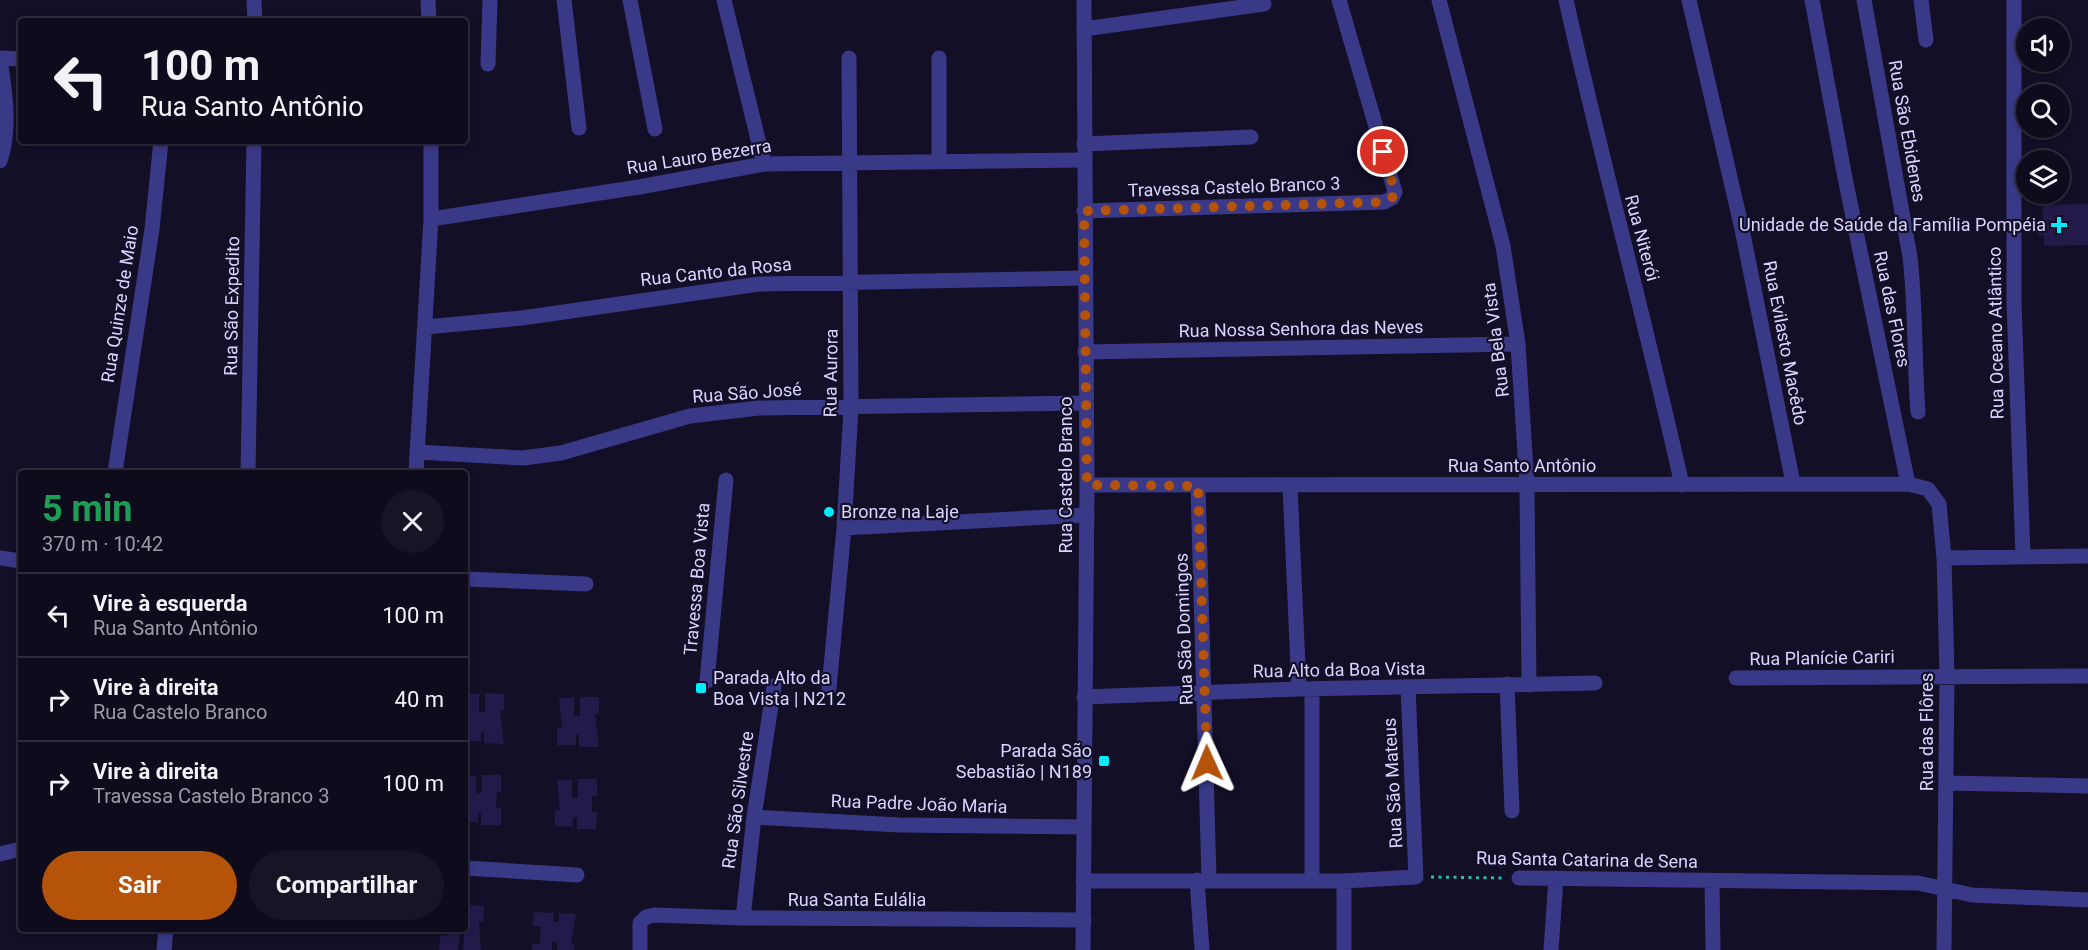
<!DOCTYPE html>
<html lang="pt">
<meta charset="utf-8">
<style>
body{margin:0;font-family:Roboto,sans-serif;background:#171426;color:#f1f3f6;height:100vh;display:flex;flex-direction:column;font-size:22px;white-space:nowrap}
*{box-sizing:border-box;margin:0}
p{font-size:20px;color:#9b9ba4}
.icon{flex:none;width:33px;height:33px;fill:none;stroke:currentColor;stroke-width:2;stroke-linecap:round;stroke-linejoin:round}
.map{position:relative;flex:1;overflow:hidden}
.details{position:absolute;left:18px;top:470px;width:450px;height:462px;display:flex;flex-direction:column;background:#0e0b1d;border-radius:6px;box-shadow:0 3px 9px #0003,0 0 0 2px #2e2b3b}
.details>*{flex:none}
.banner{position:absolute;left:18px;top:18px;width:450px;height:126px;border-radius:6px;box-shadow:0 3px 9px #0003,0 0 0 2px #2e2b3b;background:#0e0b1d;color:#f1f3f6;overflow:hidden}
.fabs{position:absolute;left:2016px;top:18px;display:grid;gap:12px}
.fabs a{display:grid;place-items:center;width:54px;height:54px;border-radius:50%;background:#0e0b1d;box-shadow:0 3px 9px #0003,0 0 0 2px #2e2b3b;font-size:30px}
.pin{position:absolute;display:grid;place-items:center;width:51px;height:51px;color:#fff;margin:-26px;border:3px solid #fff;border-radius:50%;box-shadow:0 2px 6px #0007}
.me{position:absolute;width:66px;margin:-33px;rotate:359deg;stroke-linejoin:round;filter:drop-shadow(0 0 4px #0008)}
.turn{display:flex;align-items:center;gap:21px;height:126px;padding:0 24px;font-size:27px}
.turn .icon{width:78px;height:78px;stroke-width:2.5}
.turn b{display:block;font-size:42px;line-height:51px}
.round{display:grid;place-items:center;flex:none;width:63px;height:63px;border-radius:32px;background:#171426}
.summary{display:flex;align-items:center;justify-content:space-between;height:102px;padding:0 24px}
h1{font-size:36px;font-weight:700;line-height:45px;color:#1e9e55}
.primary-button{display:flex;gap:12px;margin-top:auto;padding:12px 24px}
.primary-button a{flex:1;height:69px;border-radius:36px;background:#b45309;color:#fff;font-size:24px;font-weight:700;line-height:69px;text-align:center}
.primary-button a+a{background:#171426;color:#f1f3f6}
ul{padding:0;list-style:none}
li{display:flex;align-items:center;gap:18px;height:84px;padding:0 24px;border-top:2px solid #2e2b3b}
li div{flex:1}
li b{display:block;font-size:22px}
li em{font-style:normal}
.map>svg:first-child{display:block}
.building{fill:#231a49}
.lines{fill:none;stroke-linecap:round;stroke-linejoin:round}
.path{stroke:#2dbbaf;stroke-width:3;stroke-dasharray:3 4.5;stroke-linecap:butt}
.minor{stroke:#3a3987;stroke-width:15}
.tertiary{stroke:#3a3987;stroke-width:15}
.route{stroke:#b45309;stroke-width:10;stroke-dasharray:0 18}
.poi-dot{fill:#01edff;stroke:#120f27;stroke-width:2}
.labels{text-anchor:middle;stroke-width:4.5;stroke-linejoin:round;paint-order:stroke}
.street-label{font-size:18px;fill:#d9d5ff;stroke:#120f27}
.poi-label{font-size:18px;fill:#d9d5ff;stroke:#120f27;text-anchor:end}
</style>
<div class="map">
<svg width="2088" height="950" viewBox="0 0 2088 950">
<rect width="100%" height="100%" fill="#120f27"/>
<path class="building" d="M2088 204V245L2044 246V235L2038 236 2037 222H2043V205Z
M485 693 504 694V711L500 710 504 744 484 743V732H481V741H465L467 707H465V694H479V712H485Z
M580 697H599V714H595L599 747H579V735H576V745H557V728H562L559 698H574V716H580Z
M465 775 476 776V793H482V775H501V792H497L496 808H501V825H481V813H478V822H465Z
M578 779H597V796H592V812H597L596 829H577V817H573V827L555 826V810H560L557 780H572V798H578Z
M466 905 484 906 483 922H479L481 950H463L464 934 460 933 458 950H439L440 935 447 936 448 928H465Z
M534 912 554 913 553 922H559V913L576 914 571 944 575 945 574 950H557V942H552V950H532V944H540L541 927 533 926Z"/>
<g class="lines">
<path class="path" d="M1431 877 1503 878"/>
<path class="minor" d="M428 0 429 21
M564 0 579 128
M630 0 655 129
M724 0 764 164
M1439 0 1503 246 1518 344 1527 486 1529 685
M1566 0C1602 162 1646 323 1682 485
M1689 0 1742 229 1793 483
M1812 0 1845 178 1908 484
M1864 0 1910 257C1916 309 1914 360 1918 412
M1921 0 1926 40
M2014 0V302L2023 556
M1084 29 1264 4
M0 58 21 59
M0 59C5 93 11 128 0 161
M488 64 490 0
M1084 144 1251 137
M939 160V58
M1084 211 1384 202 1392 198 1395 192 1339 0
M431 219 639 187 764 164 1084 160
M426 327 522 318 759 284 1085 278
M1085 352 1518 344
M417 452 523 458 561 453 690 416 759 408 1086 403
M115 472 152 229 161 141
M416 472 431 219V141
M1087 485 1908 484 1928 489 1939 504 1944 558 1947 675 1944 950
M1198 486 1209 879
M1290 486 1299 689
M844 528 1087 515
M0 558 21 561
M1944 558 2088 556
M465 579 586 584
M1736 678 2088 676
M707 681 726 480
M1507 684 1512 811
M829 688 844 528 851 408 849 58
M1312 689V879
M1084 697 1299 689 1595 683
M1947 783 2088 786
M754 817 899 825 1083 827
M0 854 21 849
M465 868 577 875
M1519 878 1918 883 1972 895 2088 900
M1197 880 1202 950
M1083 881H1344L1416 877 1408 688
M1712 882 1713 950
M743 918 754 817 774 686
M164 950 166 928
M640 950V923L646 917 654 915 743 918 1084 920
M1344 950V881
M1551 950 1556 878"/>
<path class="tertiary" d="M254 0 255 21
M248 472 254 141
M1083 950 1087 485 1084 0"/>
</g>
<g class="lines">
<path class="route" d="M1207 763 1198 486 1087 485 1084 211 1384 202 1392 198 1395 192 1383 152"/>
</g>
<g class="poi-dot">
<path d="M2056 216h6v6h6v6h-6v6h-6v-6h-6v-6h6z"/>
<circle cx="829" cy="512" r="6"/>
<rect x="695" y="682" width="12" height="12" rx="3"/>
<rect x="1098" y="755" width="12" height="12" rx="3"/>
</g>
<g class="labels">
<g class="street-label">
<text transform="translate(1907 131) rotate(80)" y="6">Rua São Ebidenes</text>
<text transform="translate(699 157) rotate(-9)" y="6">Rua Lauro Bezerra</text>
<text transform="translate(1234 187) rotate(-2)" y="6">Travessa Castelo Branco 3</text>
<text transform="translate(1642 238) rotate(75)" y="6">Rua Niterói</text>
<text transform="translate(716 272) rotate(-6)" y="6">Rua Canto da Rosa</text>
<text transform="translate(120 304) rotate(-81)" y="6">Rua Quinze de Maio</text>
<text transform="translate(232 306) rotate(-89)" y="6">Rua São Expedito</text>
<text transform="translate(1892 309) rotate(78)" y="6">Rua das Flores</text>
<text transform="translate(1301 329) rotate(-1)" y="6">Rua Nossa Senhora das Neves</text>
<text transform="translate(1996 333) rotate(-91)" y="6">Rua Oceano Atlântico</text>
<text transform="translate(1496 340) rotate(-97)" y="6">Rua Bela Vista</text>
<text transform="translate(1785 343) rotate(79)" y="6">Rua Evilasto Macêdo</text>
<text transform="translate(831 373) rotate(-89)" y="6">Rua Aurora</text>
<text transform="translate(747 393) rotate(-4)" y="6">Rua São José</text>
<text x="1522" y="472">Rua Santo Antônio</text>
<text transform="translate(1066 475) rotate(-90)" y="6">Rua Castelo Branco</text>
<text transform="translate(697 579) rotate(-85)" y="6">Travessa Boa Vista</text>
<text transform="translate(1184 629) rotate(-92)" y="6">Rua São Domingos</text>
<text transform="translate(1822 658) rotate(-1)" y="6">Rua Planície Cariri</text>
<text transform="translate(1339 670) rotate(-1)" y="6">Rua Alto da Boa Vista</text>
<text transform="translate(1927 732) rotate(-90)" y="6">Rua das Flôres</text>
<text transform="translate(1393 783) rotate(-93)" y="6">Rua São Mateus</text>
<text transform="translate(738 800) rotate(-82)" y="6">Rua São Silvestre</text>
<text transform="translate(919 804) rotate(2)" y="6">Rua Padre João Maria</text>
<text transform="translate(1587 860) rotate(1)" y="6">Rua Santa Catarina de Sena</text>
<text x="857" y="906">Rua Santa Eulália</text>
</g>
<g class="poi-label">
<text x="2046" y="231">Unidade de Saúde da Família Pompéia</text>
<text x="841" y="518" text-anchor="start">Bronze na Laje</text>
<text x="713" y="684" text-anchor="start">Parada Alto da<tspan x="713" dy="21">Boa Vista | N212</tspan></text>
<text x="1092" y="757">Parada São<tspan x="1092" dy="21">Sebastião | N189</tspan></text>
</g>
</g>
</svg>
<div class="fabs">
<a><svg class="icon" aria-label="sound" viewBox="0 0 24 24"><path d="M4 9h4l5-4v14l-5-4H4zM17 9q2 3 0 6"/></svg></a>
<a><svg class="icon" aria-label="search" viewBox="0 0 24 24"><circle cx="10" cy="10" r="6"/><path d="M15 15l6 6"/></svg></a>
<a><svg class="icon" aria-label="layers" viewBox="0 0 24 24"><path d="M12 4l9 5-9 5-9-5zM3 14l9 5 9-5"/></svg></a>
</div>
<div class="pin" style="left:1383px;top:152px;background:#d93025"><svg class="icon" aria-label="arrive" viewBox="0 0 24 24"><path d="M6 21V4h12l-3 4 3 4H6"/></svg></div>
<svg class="me" style="left:1207px;top:763px" viewBox="-20 -20 40 40"><path d="M0-17L14 15 0 8-14 15z" fill="#b45309" stroke="#fff" stroke-width="4"/></svg>
<div class="banner">
<div class="turn"><svg class="icon" aria-label="left" viewBox="0 0 24 24"><path d="M17 20v-9H6M10 6l-5 5 5 5"/></svg><div><b>100 m</b>Rua Santo Antônio</div></div>
</div>
<section class="details">
<div class="summary"><div><h1>5 min</h1><p>370 m · 10:42</p></div><a class="round"><svg class="icon" aria-label="close" viewBox="0 0 24 24"><path d="M6 6l12 12M18 6L6 18"/></svg></a></div>
<ul>
<li><svg class="icon" aria-label="left" viewBox="0 0 24 24"><path d="M17 20v-9H6M10 6l-5 5 5 5"/></svg><div><b>Vire à esquerda</b><p>Rua Santo Antônio</p></div><em>100 m</em></li>
<li><svg class="icon" aria-label="right" viewBox="0 0 24 24"><path d="M7 20v-9h11M14 6l5 5-5 5"/></svg><div><b>Vire à direita</b><p>Rua Castelo Branco</p></div><em>40 m</em></li>
<li><svg class="icon" aria-label="right" viewBox="0 0 24 24"><path d="M7 20v-9h11M14 6l5 5-5 5"/></svg><div><b>Vire à direita</b><p>Travessa Castelo Branco 3</p></div><em>100 m</em></li>
</ul>
<div class="primary-button"><a>Sair</a><a>Compartilhar</a></div>
</section>
</div>
